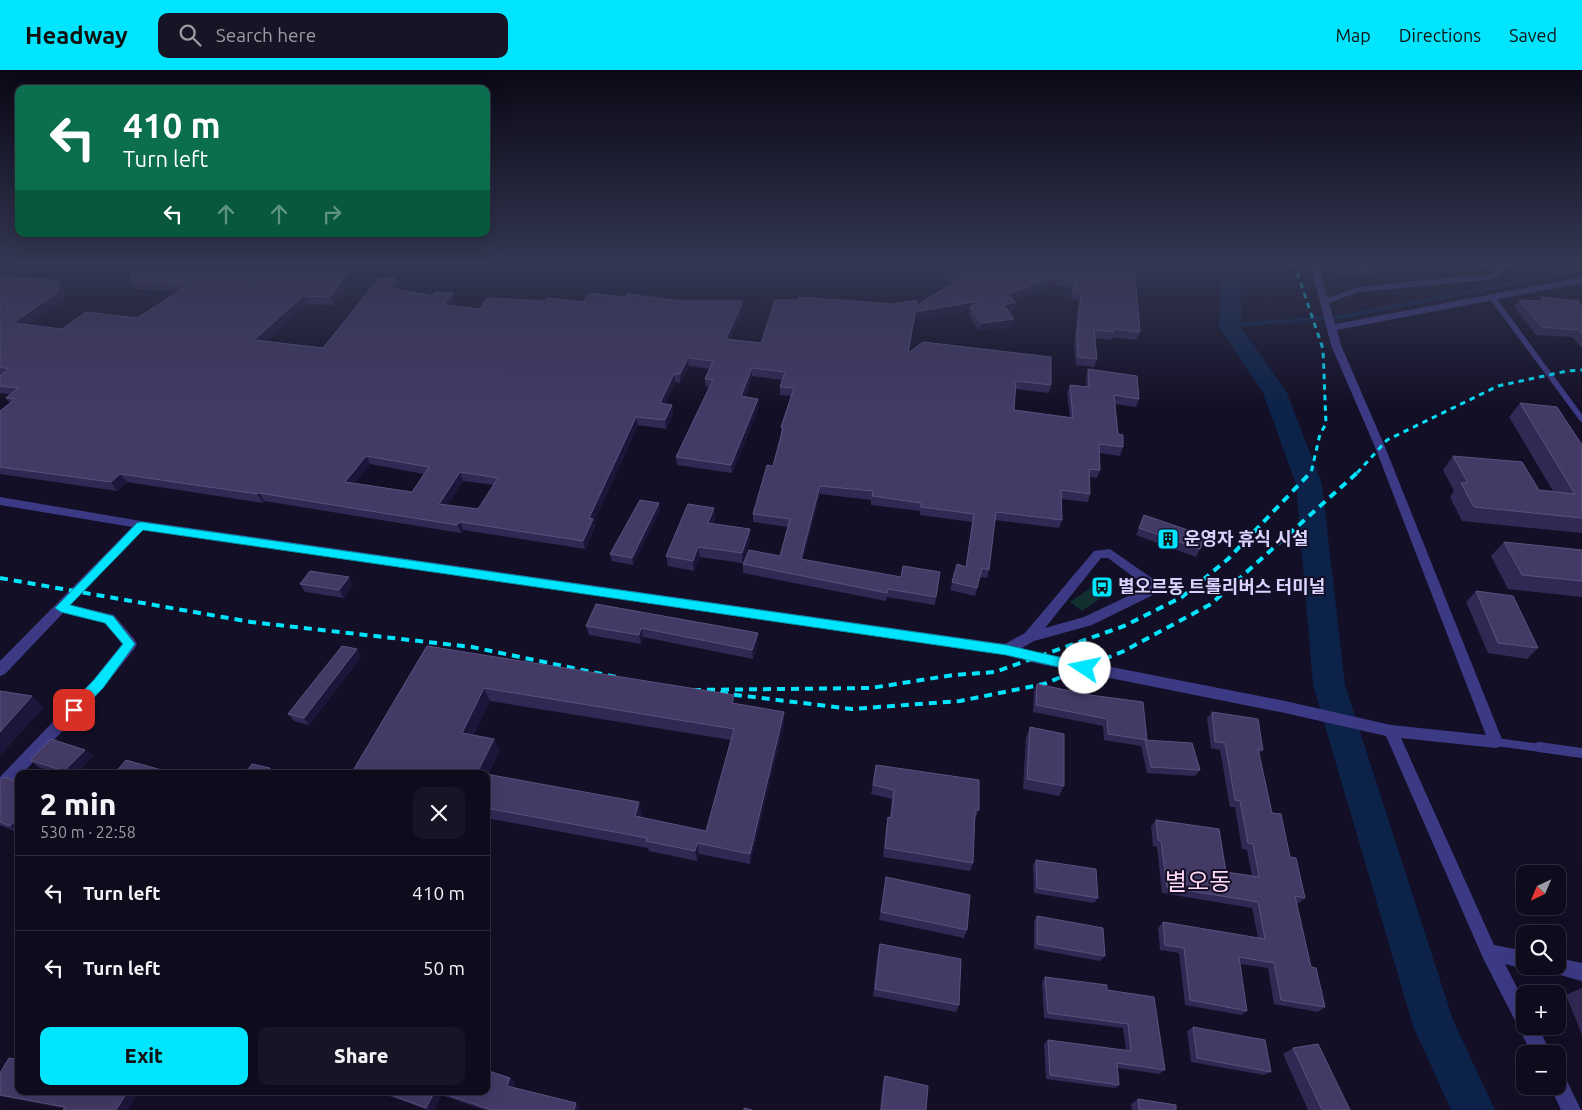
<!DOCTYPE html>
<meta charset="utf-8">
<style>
body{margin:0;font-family:Ubuntu,"Noto Sans KR",sans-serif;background:#171425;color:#f1f3f6;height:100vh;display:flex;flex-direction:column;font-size:19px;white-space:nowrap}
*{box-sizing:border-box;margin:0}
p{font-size:16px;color:#9b9ba3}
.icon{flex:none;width:28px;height:28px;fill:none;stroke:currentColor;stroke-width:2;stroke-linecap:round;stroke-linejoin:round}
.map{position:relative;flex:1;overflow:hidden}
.drawer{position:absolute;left:15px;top:700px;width:475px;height:325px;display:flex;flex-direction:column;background:#0e0b1c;border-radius:10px;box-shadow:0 5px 20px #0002,0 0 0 1px #2e2b3b}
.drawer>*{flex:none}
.hud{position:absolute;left:15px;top:15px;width:475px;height:152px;border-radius:10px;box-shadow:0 5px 20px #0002,0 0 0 1px #2e2b3b;background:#0b6e4f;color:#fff;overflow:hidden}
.needle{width:32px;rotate:224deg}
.buttons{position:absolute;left:1516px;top:795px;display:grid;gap:10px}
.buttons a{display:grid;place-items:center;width:50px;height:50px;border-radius:10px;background:#0e0b1c;box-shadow:0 5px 20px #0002,0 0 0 1px #2e2b3b;font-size:25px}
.pin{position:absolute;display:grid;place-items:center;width:42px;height:42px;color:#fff;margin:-21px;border-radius:10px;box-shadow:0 2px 8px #0006}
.me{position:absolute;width:55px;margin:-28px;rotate:281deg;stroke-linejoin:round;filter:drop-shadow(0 0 4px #0008)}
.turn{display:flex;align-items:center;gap:18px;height:105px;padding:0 25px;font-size:22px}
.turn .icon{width:65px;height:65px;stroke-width:2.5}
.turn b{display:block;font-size:35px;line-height:42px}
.lanes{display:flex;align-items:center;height:48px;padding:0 25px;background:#0003;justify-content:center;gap:25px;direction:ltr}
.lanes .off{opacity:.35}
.round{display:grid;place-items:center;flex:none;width:52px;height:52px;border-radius:10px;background:#171425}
.summary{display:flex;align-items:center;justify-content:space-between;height:85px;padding:0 25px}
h1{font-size:30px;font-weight:800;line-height:38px}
.action{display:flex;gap:10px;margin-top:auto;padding:10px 25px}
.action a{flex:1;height:58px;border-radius:10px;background:#00e5ff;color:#111;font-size:20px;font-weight:800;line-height:58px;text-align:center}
.action a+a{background:#171425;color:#f1f3f6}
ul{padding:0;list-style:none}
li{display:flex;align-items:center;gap:15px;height:75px;padding:0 25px;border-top:1px solid #2e2b3b}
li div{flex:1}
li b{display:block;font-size:19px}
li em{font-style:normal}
header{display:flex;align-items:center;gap:30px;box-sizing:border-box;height:70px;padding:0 25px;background:#00e5ff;color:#111}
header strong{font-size:24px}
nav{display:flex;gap:28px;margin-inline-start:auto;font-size:18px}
.search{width:350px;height:45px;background:#171425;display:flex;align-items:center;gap:12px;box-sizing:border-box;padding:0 18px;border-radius:10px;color:#9b9ba3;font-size:19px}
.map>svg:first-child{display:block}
.green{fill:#12302f}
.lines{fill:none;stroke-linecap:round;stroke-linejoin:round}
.stream{stroke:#0c2248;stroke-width:4}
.river{fill:#0c2248;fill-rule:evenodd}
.service-far2{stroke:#3d3a85;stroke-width:5.5}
.service-far1{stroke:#3d3a85;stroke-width:8}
.service{stroke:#3d3a85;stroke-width:10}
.minor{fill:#3d3a85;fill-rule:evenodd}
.rail-far1{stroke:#00e5ff;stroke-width:3;stroke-dasharray:5.5 5;stroke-linecap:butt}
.rail{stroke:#00e5ff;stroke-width:4;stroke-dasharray:8 6;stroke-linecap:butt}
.wall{fill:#312854;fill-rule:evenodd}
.shaded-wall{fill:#1d163a}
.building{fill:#433a66;stroke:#5a527e;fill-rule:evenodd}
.route{fill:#00e5ff;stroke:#0095a6}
.labels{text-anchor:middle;stroke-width:4;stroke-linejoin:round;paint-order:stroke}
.poi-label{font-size:18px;font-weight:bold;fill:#d9d4ff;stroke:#130f26;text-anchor:start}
.near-quarter-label{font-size:24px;fill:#ffd6f0;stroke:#130f26}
</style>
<header>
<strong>Headway</strong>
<div class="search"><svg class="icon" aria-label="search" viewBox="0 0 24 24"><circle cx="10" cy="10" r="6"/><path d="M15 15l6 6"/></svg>Search here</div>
<nav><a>Map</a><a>Directions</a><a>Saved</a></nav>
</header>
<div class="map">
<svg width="1582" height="1040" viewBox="0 0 1582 1040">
<rect width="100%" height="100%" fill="#130f26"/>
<path class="green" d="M1099 512 1111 521 1082 541 1070 532Z"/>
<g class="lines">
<path class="stream" d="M1230 257 1246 254 1340 247 1582 200"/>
<path class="river" d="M1219 193H1239L1241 209V257L1287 323 1322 414 1345 615 1453 950 1495 1040H1451L1413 956 1313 615 1296 414 1263 323 1219 257 1221 209Z"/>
<path class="service-far2" d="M1492 227 1582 349"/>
<path class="service-far1" d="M1496 672 1549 679"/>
<path class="service" d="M1539 677 1582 683"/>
<path class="minor" d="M1310 193H1318L1328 228 1357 217 1488 204 1493 203 1501 193H1510L1499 207 1489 210 1358 222 1329 233 1335 254 1582 207V213L1337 260 1341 275 1385 377 1503 672 1501 676 1496 678 1401 668 1494 875 1525 881V896H1531L1525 899 1505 894 1525 933V956H1538L1551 984H1532L1483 888 1386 666 1285 643 1035 593 1006 585 144 459 71 535 114 545 135 570 137 574 135 578 103 618 22 704H19V707L5 722 0 724V707L93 610 122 574 105 553 63 543 5 604 0 606V591L132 457 0 435V427L141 451 1005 574 1025 563 1094 481 1110 479 1153 509 1155 522 1153 525 1092 555 1034 571 1020 579 1285 631 1391 655 1486 665 1375 377 1331 275ZM1101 488H1108L1143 514V519L1084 547 1045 558Z
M1558 888 1582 893V911L1549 902 1546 896H1558Z
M1558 1005 1565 1007 1581 1040H1561L1550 1016H1558Z"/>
<path class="rail-far1" d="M1294 193 1323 279 1326 354 1320 364 1311 403
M1357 403 1387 370 1498 316 1567 301 1582 300"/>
<path class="rail" d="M0 508 251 552 472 577 616 607
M693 620 871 618 953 605 995 602 1124 556 1182 527 1228 489 1311 402
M720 623 852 639 960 631 1044 614 1124 581 1211 534 1358 402"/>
</g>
<path class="wall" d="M209 193H345L334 202 347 203 351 211 334 235 306 234 266 271 323 278 398 216 397 219 455 231 452 236 480 239 545 231 583 232 625 227 682 231H743V239L730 269 761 273 893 234 917 235 953 213 943 208 945 200 1134 193 1140 262 1137 270 1112 267 1111 270 1095 268 1097 289 1094 297 1076 295 1074 273 1079 230 1070 228 1073 218 1053 215 1013 229 1015 240 1009 242 1012 257 979 261 969 245 970 240 914 251 909 283 1051 315 1049 323 1015 319 1014 340 1070 347 1067 323 1070 315 1086 317V308L1088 299 1139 329 1136 337 1115 334 1118 364 1123 377 1120 386 1099 383 1100 400 1097 408 1090 407V424L1088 432 1061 429 1062 450 1059 458 995 450 989 500 987 508 980 507 975 526 950 520 952 512 966 497 972 452 920 445V441L871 435V430L820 424 803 489 936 527 935 535 887 527 886 531 743 503V494L780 486 788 457 753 452V444L773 396 781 366V357L791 326 780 325V317L783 310 752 306 745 327 759 337 732 403 677 395 676 387 709 317H706L705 309 710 299 689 296 680 313 675 312 665 334 672 335 673 343 666 359 638 355 594 452 595 457 585 479 463 460 461 463 264 431 263 433 127 412 117 421 0 404V341L10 333 6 328 10 324 0 323V306L1 305H0V207L59 211 65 219 64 230 28 255 62 259 137 248 179 221 136 219 131 211 194 202 204 199ZM370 394 424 404 412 422 355 413ZM463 411 494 415 478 439 447 435Z
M1323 193H1372L1375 202 1372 207 1326 201Z
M1476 193H1497L1494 199 1475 194Z
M1541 227 1582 237V278L1572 267 1536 265 1514 237 1519 230 1539 231Z
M1520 333 1582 375V463L1462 451 1450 427 1454 421 1443 400 1453 386 1539 420 1553 421 1509 347Z
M659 433 660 440 633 495 612 491 610 484Z
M1144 445 1200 479 1196 487 1136 465Z
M715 448 713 454 750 459V469L742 493 700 487 694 501 668 496 666 486Z
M1504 472 1582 480V527L1508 519 1491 486Z
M300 514H353L344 528 305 522Z
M1476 521 1538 578 1527 589 1488 583 1466 532Z
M596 534 758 563V572L753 589 643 567 641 574 589 565 586 556Z
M427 576 735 634 784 642V654L750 794 699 784 697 791 649 781 648 778 486 748V704ZM490 631 731 670 706 761 641 747 642 743 488 705 499 681 494 669 473 665Z
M357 579 361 587 309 655 294 651 288 644Z
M1037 614 1147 670 1200 700 1195 706 1147 703 1141 676 1104 670 1103 656 1033 642 1034 621Z
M1212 642 1263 680 1259 684 1272 743 1305 828 1299 833H1296L1311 897 1325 937 1318 942 1274 934 1268 898 1240 894 1247 941 1241 945 1185 935 1179 883 1160 880 1158 858 1163 852 1258 868 1252 838 1162 823 1157 777 1153 776 1151 756 1156 750 1226 802 1252 806 1247 780 1242 779 1235 737H1230L1220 680 1211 678 1207 648Z
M1030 657 1064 716 1059 726 1023 719 1026 667Z
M85 680 93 686 76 704H60L38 697 30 690Z
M876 695 979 740 975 749 973 793 970 801 883 787 886 756 888 747 890 748 892 729 871 724Z
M0 711 19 713V763L0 755Z
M1036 790 1098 828 1094 833 1034 823 1033 795Z
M886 807 967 860 964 868 879 850Z
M1037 846 1105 886 1100 891 1034 879V852Z
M880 874 959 935 956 942 873 926 878 881Z
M1045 907 1107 920 1165 1000 1159 1004 1118 998 1119 1015 1115 1018 1046 1009 1044 974 1048 970 1126 980 1123 958 1044 948 1042 912Z
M1582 918V965L1566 925Z
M1193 957 1271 1002 1264 1005 1191 992 1187 961Z
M1293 978 1350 1040H1308L1283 984Z
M0 1003 139 1021 64 1038 0 1026Z
M885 1006 926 1040H880L883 1011Z
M510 1008 515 1013 513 1017 580 1037 579 1040H485L441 1025 434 1040H428L381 1023 374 1021H486Z
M1138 1029 1176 1040H1132L1131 1034Z"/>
<path class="shaded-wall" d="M332 193H345L325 210 321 202Z
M347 203 351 211 334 235 330 227Z
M1055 207 1053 215 1005 232 1007 224Z
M395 208 398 216 394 226 391 218Z
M59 211 65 219 64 230 19 261 13 253Z
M453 223 455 231 447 243 444 235Z
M303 226 306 234 259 278 254 270Z
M743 231V239L726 277V269Z
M979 231 970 237V240L914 251 907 291 916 242Z
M1016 232 1015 240 1003 243 1004 235Z
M1014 249 1012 257 979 261 981 253Z
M688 288 689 296 680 313V304Z
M752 298V306L742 335 741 326Z
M674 304 675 312 661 342 660 333Z
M758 329 759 337 732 403 731 395Z
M672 335 673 343 666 359 665 350Z
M636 347 638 355 594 452 595 457 585 479 583 471 589 448Z
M366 386 370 394 350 420 345 412Z
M460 402 463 411 443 442 439 434Z
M120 404 127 412 117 421 111 412Z
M820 416V424L801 497V489Z
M259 423 264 431 263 433 257 424Z
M659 433 660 440 633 495 632 488Z
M714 438 715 448 709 463 708 453Z
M460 452 463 460 461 463 457 455Z
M750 459V469L742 493V483Z
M698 477 700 487 694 501 693 491Z
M349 507 353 514 344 528 339 520Z
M641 558 643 567 641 574 639 565Z
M758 563V572L753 589 752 580Z
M357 579 361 587 309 655 304 648Z
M484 618 490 631 469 675 462 663Z
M734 625 735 637 732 633Z
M32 626 44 637 0 686V662Z
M784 642V654L750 794V784Z
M494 669 499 681 486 708V704H477V703Z
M85 680 93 686 76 704H68L64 701Z
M270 698 275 704H266Z
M639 732 642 743 638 756 635 746Z
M19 747V762L10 756Z
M697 773 699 784 697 791 695 781Z
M510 1008 515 1013 512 1020 507 1016Z
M128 1021H139L128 1040H116Z
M299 1021H306L304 1024Z
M435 1021 441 1025 434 1040H430L426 1038Z
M576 1033 580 1037 579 1040H574Z"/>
<path class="building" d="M209 193H332L321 202 347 203 330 227 303 226 254 270 323 278 372 217H374L378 209 395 208 391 218 432 226 435 222 453 223 444 235 480 239 487 228 545 231 547 228 583 232 589 223 625 227 627 224 682 231H743L726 269 761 273 775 230H798L799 227 893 234 917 230 916 236 961 208 945 200 956 193H1134L1140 262 1113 259V262L1094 260 1097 289 1078 287 1077 265 1081 222 1072 220 1077 211 1055 207 1007 224 1016 232 1004 235 1014 249 981 253 970 237 979 231 915 242 908 283 923 272 1051 287V315L1016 311 1014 340 1073 348 1070 315 1089 317 1088 299 1137 306 1139 329 1114 325 1118 364 1123 365V377L1099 374 1100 400 1089 399 1090 424 1061 420 1062 450 996 442 989 500 982 498 977 518 952 512 957 494 966 497 974 444 921 437V433L872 426 873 421 820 416 801 489 901 507 903 496 940 502 936 527 888 519 887 523 743 494 749 480 780 486 790 449 753 444 767 395 773 396 783 358 781 357 794 318 780 317 785 302 752 298 741 326 758 329 731 395 676 387 713 310 705 309 713 291 688 288 680 304H674L660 333 672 335 665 350 636 347 589 448 593 449 583 471 460 452 457 455 259 423 257 424 120 404 111 412 0 397V341L15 329 6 328 18 318 0 316V306L9 299 0 297V207L48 209 46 211H59L58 222 13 253 62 259 86 242 137 248 190 214 131 211 132 199 194 202 197 199H204ZM366 386 429 397 412 422 345 412ZM460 402 498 408 478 439 439 434Z
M1328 193H1372L1375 202 1329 196Z
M1541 227 1578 231 1582 237V264L1578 260 1542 257 1519 230 1544 231Z
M1520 333 1557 337 1582 375V448L1474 437 1461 413H1468L1453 386 1522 392 1539 420 1575 424Z
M640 430 659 433 632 488 610 484Z
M688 434 714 438 708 453 750 459 742 483 698 477 693 491 666 486Z
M1144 445 1205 466 1200 479 1139 458Z
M1504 472 1582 480V511L1522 505Z
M310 501 349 507 339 520 300 514Z
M1476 521 1513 526 1538 578 1498 573Z
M596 534 758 563 752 580 641 558 639 565 586 556Z
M342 576 357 579 304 648 288 644Z
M427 576 734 625 732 633 784 642 750 784 697 773 695 781 646 771 647 768 486 738V704L639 732 635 746 706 761 734 659 484 618 462 663 494 669 477 703 483 704H351Z
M1037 614 1090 625 1143 632 1147 670 1108 664 1107 649 1036 635Z
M0 621 32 626 0 662Z
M1212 642 1258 649 1263 680 1258 679 1272 743 1281 744 1290 787 1296 788 1305 828 1295 826 1311 897 1316 898 1325 937 1281 930 1274 893 1239 887 1247 941 1190 930 1184 878 1165 875 1163 852 1265 869 1258 832 1167 817 1161 771 1158 770 1156 750 1219 759 1226 802 1259 807 1253 774 1248 773 1240 731 1235 730 1225 673 1215 672Z
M1030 657 1064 664V716L1027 709Z
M51 669 85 680 64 701 30 690Z
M1145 670 1192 673 1200 700 1151 697Z
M126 690 165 701 163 704H114Z
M252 694 270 698 266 704H244Z
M876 695 979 710V740H975L973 793 885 778 888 747 891 748 894 720 873 715Z
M5 707 19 713V747L10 756 0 752V711Z
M1036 790 1096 799 1098 828 1037 818Z
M886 807 970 825 967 860 881 842Z
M1037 846 1103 858 1105 886 1037 874Z
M880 874 961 889 959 935 875 919Z
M1045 907 1107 915V920L1154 927 1165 1000 1117 993 1119 1015 1050 1005 1048 970 1131 981 1128 954 1048 943Z
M1193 957 1265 970 1271 1002 1197 988Z
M1318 974 1350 1040H1322L1293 978Z
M9 988 19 990V1021H128L116 1040H63L65 1037 0 1025V1003Z
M486 1000 510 1008 507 1016 576 1033 574 1040H492L436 1021H486Z
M885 1006 928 1016 926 1040H881Z
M381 1021H435L426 1038Z
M1138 1029 1176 1035V1040H1139Z
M744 1038 752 1040H744Z"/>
<linearGradient id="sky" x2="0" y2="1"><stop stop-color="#0a0815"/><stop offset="0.57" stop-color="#333752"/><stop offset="1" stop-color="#333752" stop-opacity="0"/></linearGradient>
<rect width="1582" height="339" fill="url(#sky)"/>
<path class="route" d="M141 452 1006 575 1085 593 1089 594 1091 598 1089 601 1085 603 1006 585 143 460 70 535 113 546 135 574 103 618 78 644 74 645 69 644 68 640 69 636 94 610 123 574 105 553 61 542 55 538 137 453Z"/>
<defs>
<g id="building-square" transform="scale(1.125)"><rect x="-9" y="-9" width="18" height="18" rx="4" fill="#00e5ff" stroke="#130f26"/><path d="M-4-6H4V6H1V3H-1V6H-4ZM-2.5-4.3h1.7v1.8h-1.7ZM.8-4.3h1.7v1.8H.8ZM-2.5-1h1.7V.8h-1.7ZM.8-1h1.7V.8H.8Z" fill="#111"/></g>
<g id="bus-square" transform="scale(1.125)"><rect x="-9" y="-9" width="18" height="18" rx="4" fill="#00e5ff" stroke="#130f26"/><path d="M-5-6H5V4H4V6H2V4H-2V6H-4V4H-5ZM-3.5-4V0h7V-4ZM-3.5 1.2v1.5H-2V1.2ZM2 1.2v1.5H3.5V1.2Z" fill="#111"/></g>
</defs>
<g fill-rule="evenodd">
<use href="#building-square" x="1168" y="469"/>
<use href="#bus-square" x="1102" y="517"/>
</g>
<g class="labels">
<g class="poi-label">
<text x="1184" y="475">운영자 휴식 시설</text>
<text x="1118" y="523">별오르동 트롤리버스 터미널</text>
</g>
<g class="near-quarter-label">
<text x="1198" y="820">별오동</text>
</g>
</g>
</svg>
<div class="buttons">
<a><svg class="needle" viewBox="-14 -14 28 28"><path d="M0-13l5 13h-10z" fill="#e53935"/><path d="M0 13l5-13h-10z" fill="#9b9ba3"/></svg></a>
<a><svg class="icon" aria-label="search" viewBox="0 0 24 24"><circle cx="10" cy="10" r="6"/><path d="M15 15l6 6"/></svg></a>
<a>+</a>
<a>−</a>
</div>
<div class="pin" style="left:74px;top:640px;background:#d93025"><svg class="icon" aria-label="arrive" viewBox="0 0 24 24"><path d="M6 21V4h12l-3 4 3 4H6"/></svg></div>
<svg class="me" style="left:1085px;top:598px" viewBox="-20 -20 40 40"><circle r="19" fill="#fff"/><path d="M0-13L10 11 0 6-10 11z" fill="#00e5ff"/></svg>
<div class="hud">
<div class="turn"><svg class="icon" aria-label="left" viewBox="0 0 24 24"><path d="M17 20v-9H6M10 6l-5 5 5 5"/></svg><div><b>410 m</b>Turn left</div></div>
<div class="lanes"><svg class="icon" aria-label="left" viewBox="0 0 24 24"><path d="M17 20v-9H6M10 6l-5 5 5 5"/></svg><svg class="icon off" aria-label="ahead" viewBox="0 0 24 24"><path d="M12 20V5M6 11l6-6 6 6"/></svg><svg class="icon off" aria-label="ahead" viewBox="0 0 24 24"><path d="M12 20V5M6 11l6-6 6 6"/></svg><svg class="icon off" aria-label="right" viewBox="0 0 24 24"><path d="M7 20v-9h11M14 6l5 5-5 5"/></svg></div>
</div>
<section class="drawer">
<div class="summary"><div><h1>2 min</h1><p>530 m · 22:58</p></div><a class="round"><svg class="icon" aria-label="close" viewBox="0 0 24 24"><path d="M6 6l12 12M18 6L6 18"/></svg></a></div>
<ul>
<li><svg class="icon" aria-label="left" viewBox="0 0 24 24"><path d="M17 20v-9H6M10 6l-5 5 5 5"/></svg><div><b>Turn left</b></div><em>410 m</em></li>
<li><svg class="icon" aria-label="left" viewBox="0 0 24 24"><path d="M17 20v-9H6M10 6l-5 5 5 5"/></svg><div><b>Turn left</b></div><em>50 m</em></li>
</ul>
<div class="action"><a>Exit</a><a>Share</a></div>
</section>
</div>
